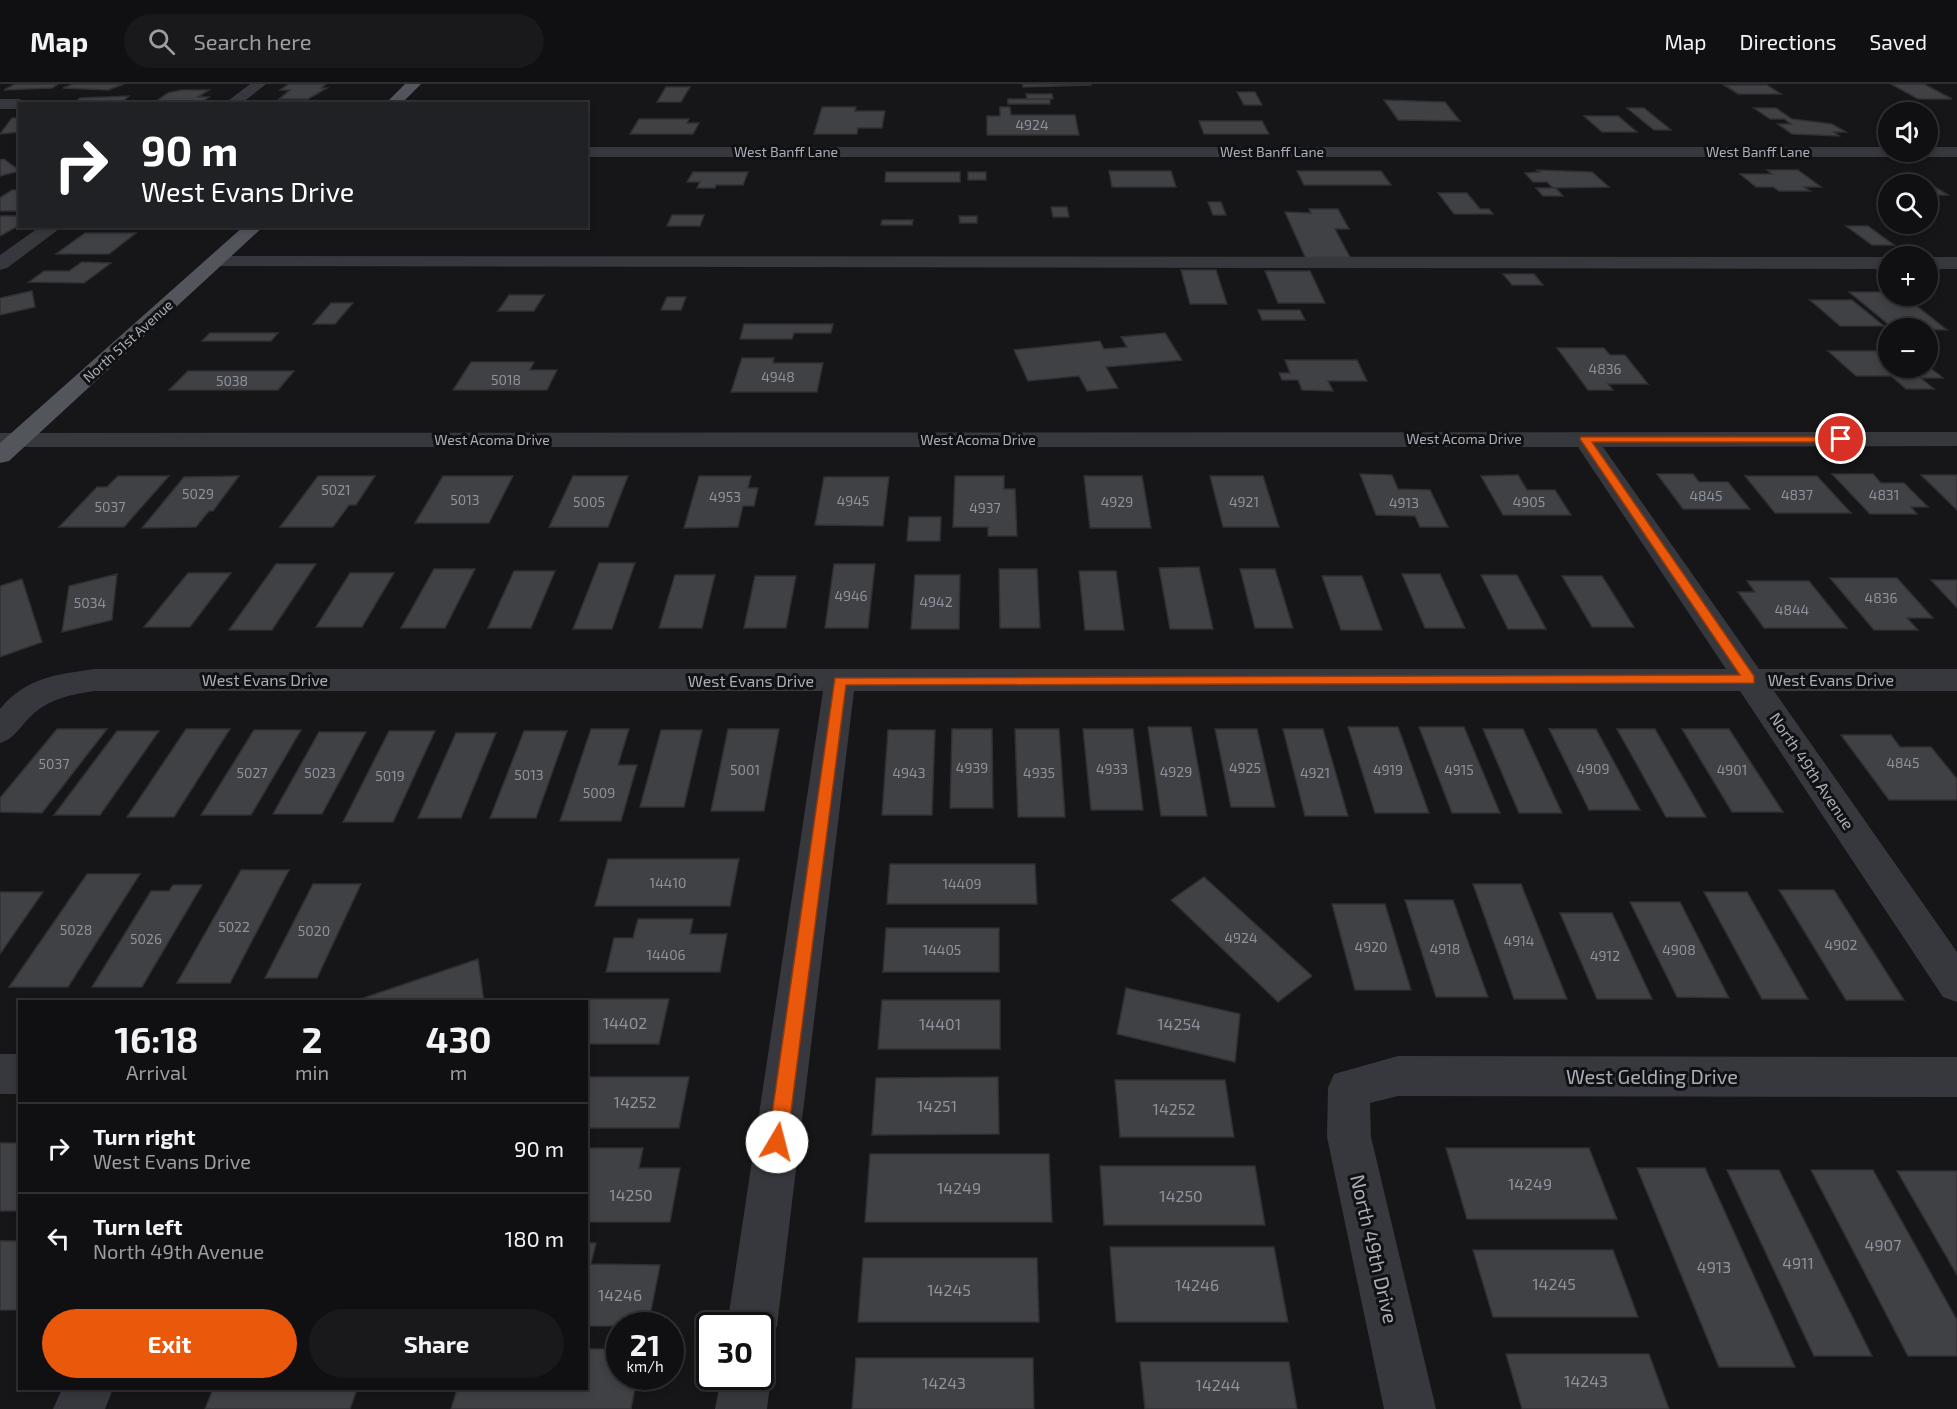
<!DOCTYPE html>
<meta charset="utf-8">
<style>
body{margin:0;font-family:"Exo 2",sans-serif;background:#19191b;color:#f1f3f6;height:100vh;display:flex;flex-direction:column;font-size:22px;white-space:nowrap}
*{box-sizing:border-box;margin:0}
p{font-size:20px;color:#9c9d9f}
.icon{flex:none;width:33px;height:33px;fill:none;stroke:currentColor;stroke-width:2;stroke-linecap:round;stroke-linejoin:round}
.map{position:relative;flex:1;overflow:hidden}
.panel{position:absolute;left:18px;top:916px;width:570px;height:390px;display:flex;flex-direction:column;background:#101012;border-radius:0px;box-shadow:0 3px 9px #0003,0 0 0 2px #303032}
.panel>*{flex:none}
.banner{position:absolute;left:18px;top:18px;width:570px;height:126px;border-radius:0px;box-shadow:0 3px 9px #0003,0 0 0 2px #303032;background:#202124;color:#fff;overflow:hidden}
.controls{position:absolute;left:1878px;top:18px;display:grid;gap:12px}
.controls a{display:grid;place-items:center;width:60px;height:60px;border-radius:50%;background:#101012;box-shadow:0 3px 9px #0003,0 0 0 2px #303032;font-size:30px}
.speed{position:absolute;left:606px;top:1228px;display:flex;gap:12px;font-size:30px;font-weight:700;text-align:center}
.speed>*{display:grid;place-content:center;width:78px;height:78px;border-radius:50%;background:#101012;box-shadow:0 3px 9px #0003,0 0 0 2px #303032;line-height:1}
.speed small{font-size:15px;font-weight:400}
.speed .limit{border:3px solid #111;border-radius:9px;background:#fff;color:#111}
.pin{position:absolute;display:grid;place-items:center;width:51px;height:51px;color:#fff;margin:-26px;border:3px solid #fff;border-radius:50%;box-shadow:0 2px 6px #0007}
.me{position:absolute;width:66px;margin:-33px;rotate:8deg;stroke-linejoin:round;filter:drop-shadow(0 0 4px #0008)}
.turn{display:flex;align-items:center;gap:21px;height:126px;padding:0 24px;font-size:27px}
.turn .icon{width:78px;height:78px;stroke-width:2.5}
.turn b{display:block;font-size:42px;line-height:51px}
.eta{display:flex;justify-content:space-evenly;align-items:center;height:102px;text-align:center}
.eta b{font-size:36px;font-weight:700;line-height:42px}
.button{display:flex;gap:12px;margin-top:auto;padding:12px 24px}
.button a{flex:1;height:69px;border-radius:36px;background:#ea580c;color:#fff;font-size:24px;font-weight:700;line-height:69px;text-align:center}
.button a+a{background:#19191b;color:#f1f3f6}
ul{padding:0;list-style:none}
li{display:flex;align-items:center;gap:18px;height:90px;padding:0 24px;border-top:2px solid #303032}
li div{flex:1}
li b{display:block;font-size:22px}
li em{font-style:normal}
header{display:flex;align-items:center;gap:36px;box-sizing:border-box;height:84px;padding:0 30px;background:#101012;border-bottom:2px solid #303032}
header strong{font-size:28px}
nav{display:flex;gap:33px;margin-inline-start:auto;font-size:21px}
.search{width:420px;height:54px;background:#19191b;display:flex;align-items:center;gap:15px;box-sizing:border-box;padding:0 21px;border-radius:33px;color:#9c9d9f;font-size:22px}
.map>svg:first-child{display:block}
.building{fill:#404145;stroke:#303034;stroke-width:1.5}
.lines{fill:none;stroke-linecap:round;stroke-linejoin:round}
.minor{fill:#37383d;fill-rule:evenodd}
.major{fill:#53555c;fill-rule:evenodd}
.route{fill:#ea580c;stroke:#983908;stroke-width:1.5}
.labels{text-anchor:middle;stroke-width:6;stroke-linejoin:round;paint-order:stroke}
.number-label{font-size:14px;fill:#8e929b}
.far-street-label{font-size:14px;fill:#a8adb8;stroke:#111113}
.street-label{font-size:16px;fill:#a8adb8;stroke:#111113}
.near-number-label{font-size:16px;fill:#8e929b}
.near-street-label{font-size:20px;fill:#a8adb8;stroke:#111113}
</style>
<header>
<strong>Map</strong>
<div class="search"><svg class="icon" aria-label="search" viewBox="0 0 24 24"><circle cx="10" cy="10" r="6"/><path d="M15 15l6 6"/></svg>Search here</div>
<nav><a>Map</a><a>Directions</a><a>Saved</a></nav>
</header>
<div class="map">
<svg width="1957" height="1325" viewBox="0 0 1957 1325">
<rect width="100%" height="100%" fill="#161618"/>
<path class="building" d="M15 0H58L52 4 4 6Z
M73 0H124L108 6 63 4Z
M289 0H326L321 4H327L308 15H279L290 6H280Z
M1023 0H1091V1L1023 3Z
M1891 0H1924L1952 15H1918Z
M1724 1H1767L1781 10H1738Z
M666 3H690L681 18H657Z
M181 6H209L198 13H209L199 20H152L168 9Z
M1237 8H1255L1262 21H1244Z
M1026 10H1052L1053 15H1027Z
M129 12 120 20H73L80 14Z
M1008 15H1050V20H1008Z
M1384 16 1445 18 1460 37 1398 36Z
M822 23H856L855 27H885L882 44H858L857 50H814Z
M1000 23H1010L1011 31H1075L1079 51H987V32H1000Z
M1627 24H1644L1671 46H1654Z
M1754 24H1776L1792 35 1832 40 1846 48H1834L1839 52 1792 50 1778 40H1791L1784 35H1770Z
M1584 32H1618L1637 48H1602Z
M12 34H20V48L0 50Z
M639 35H689L687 39H699L693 50H630Z
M1199 37H1262L1269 50H1204Z
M4 75 20 87 0 92V76Z
M1537 86 1592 88 1609 103 1553 104 1547 98H1533L1525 89 1540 88Z
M1767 86H1798L1821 103H1804L1810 107H1779L1773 103H1756L1740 90H1772Z
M1109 87H1171L1176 103H1112Z
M1297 87H1381L1391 101H1304Z
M693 88H748L743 101H716L715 104H697L700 98H687Z
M886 88H960V98H885Z
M968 88H986V96H968Z
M1928 103H1935L1948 111H1928Z
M1536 104H1556L1563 112H1543Z
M12 106H20V127H0V114Z
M1438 109H1467L1480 125H1489L1493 130H1454Z
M1208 118H1221L1226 131H1213Z
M1051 123H1067L1069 133H1053Z
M1309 125H1338L1349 145H1335L1351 175H1306L1285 128 1311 129Z
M672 131H704L700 142H667Z
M0 132H20V141L0 152Z
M959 132H977V139H960Z
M882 136H913L912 141H881Z
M469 142H524L522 145H467Z
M1846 142H1868L1894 161H1872Z
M85 149H136L109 170H56Z
M82 178 111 179 84 199 29 198 44 187H69Z
M1181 186H1216L1227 220H1190Z
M1265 187H1310L1325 219H1278Z
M1503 190H1534L1543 201H1512Z
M32 207 35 223 0 231V214Z
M1849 208H1888V212H1904L1947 246 1893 244Z
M509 211H544L534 227H498Z
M667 213H686L681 226H661Z
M1810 216H1852L1884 242H1840Z
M331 219H353L335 240H313Z
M1258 226H1300L1305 236H1262Z
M744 240H833L831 249H794L792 255H740Z
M210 249H278L271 257H202Z
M1165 249 1182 276 1106 283 1118 304 1087 307 1079 292 1028 297 1014 266 1100 257 1104 265 1127 263 1121 253Z
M1557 264H1604L1610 271H1625L1648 300H1608L1613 306H1588Z
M1828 267H1888V284L1928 282 1943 294H1921L1934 305H1906L1891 292H1856Z
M742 274H774L773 279H823L817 308H731Z
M1285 276H1357L1367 297H1328L1333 307 1302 306 1298 296H1282L1279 289H1290Z
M471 278H534L530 286H557L547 306H453Z
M188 287H294L278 306H169Z
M1360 390 1392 391 1398 405 1430 406 1448 443H1420L1415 432 1376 431Z
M1657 390H1693L1699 398H1728L1750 425H1683Z
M1832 390H1873L1881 399H1904L1928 423H1911L1917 430H1870Z
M1518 391 1527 406H1555L1571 431H1503L1481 392Z
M1921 391H1957V426Z
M118 392H169L124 443H59L97 403H107Z
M239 392 213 427H209L196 443 142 444 184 393Z
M318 392H375L356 421H349L333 443H280Z
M443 392H513L489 439H415Z
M573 392H628L608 443H549Z
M699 392H751L748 404H758L754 422H743L738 443 684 444Z
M955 392H1004V405H1015L1017 452H988V443H953Z
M1084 392H1142L1151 444H1090Z
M1210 392H1263L1279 443H1223Z
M1745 392H1817L1851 429H1775Z
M824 393H889L883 442 815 441Z
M909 433H941L940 457H907Z
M599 479H635L612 545H573Z
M276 480H316L272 546H229Z
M834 480H875L868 544H825Z
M1199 483 1213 545H1170L1159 484Z
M434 485H475L445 544H401Z
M999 485H1037L1040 544H1000Z
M1240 485H1275L1293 544H1255Z
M514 487H555L531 544H488Z
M1079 487H1116L1124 546H1085Z
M188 489H231L190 543H144Z
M350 489H394L362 543H316Z
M117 490 112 536 62 548 69 502Z
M1402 490H1440L1465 544H1425Z
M675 491H715L702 544H659Z
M915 491H960L959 545H911Z
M1481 491H1517L1546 545H1508Z
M755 492H796L786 544H744Z
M1322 492H1362L1382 546H1341Z
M1562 492H1602L1634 543H1592Z
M1830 494H1897L1933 534H1907L1918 546H1874Z
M22 495 42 558 0 573V502Z
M1931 496H1957V524Z
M1747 497H1809L1847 544H1764L1738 508H1755Z
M1148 643H1191L1207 732H1161Z
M1348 643H1398L1429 729H1375Z
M1419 643H1464L1500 729H1452Z
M57 645H107L42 729 0 728V714Z
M186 645H230L174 733H127Z
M591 645H629L618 681H637L621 737H560Z
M728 645H779L764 727H711Z
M952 645H992L993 724H950Z
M1015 645H1059L1065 733H1018Z
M1083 645H1133L1143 726H1091Z
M1215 645H1257L1275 723H1231Z
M1283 645H1323L1348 732H1305Z
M1483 645H1523L1562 729H1519Z
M1549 645H1596L1640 726H1589Z
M1617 645H1655L1706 733H1666Z
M1682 645H1729L1783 728H1732Z
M254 646H301L251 731H201Z
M661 646H702L684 723H640Z
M888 646H935L932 731H882Z
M117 647H159L100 731H54Z
M389 647H435L393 738H343Z
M524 647H567L536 734H490Z
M319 648H366L322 730H273Z
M456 649H496L461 734H418Z
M1841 651H1891L1900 663H1931L1957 695V716H1889Z
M608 775H739L730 822H595Z
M890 780H1035L1037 820H887Z
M241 786H289L230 899H177Z
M87 790H140L68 903H9Z
M1204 793 1312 892 1278 918 1171 816Z
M313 800H361L317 894H265Z
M1473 800H1521L1567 915H1514Z
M173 801H202L142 903H92L151 807H169Z
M1779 806H1834L1904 916H1846Z
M0 808H43L0 870Z
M1704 808H1747L1808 915H1762Z
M1405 816H1453L1488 913H1436Z
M1630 818H1680L1729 914 1677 913Z
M1332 820H1385L1411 906H1355Z
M1560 829H1612L1652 915H1597Z
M638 835H693L690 850H727L720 888H606L614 854H633Z
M886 844H999V888H883Z
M478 875 484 918H352Z
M1126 904 1240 930 1235 978 1117 950Z
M566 915H669L659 960H586V918H565Z
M882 916H1000V965H878Z
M586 993H689L679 1044H586Z
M998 993 999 1050 872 1051 876 994Z
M1115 996H1225L1234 1053H1120Z
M0 1059H20V1127H0Z
M586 1064H643L639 1084H680L670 1138H586Z
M1446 1064H1589L1617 1135H1467Z
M870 1070H1049L1052 1138H865Z
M1100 1082H1255L1265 1141H1104Z
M1637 1084H1705L1795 1283H1719Z
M1727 1086H1779L1872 1272H1814Z
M1811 1086H1873L1957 1236V1272H1908Z
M1897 1087H1957V1191Z
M0 1157H20V1226H0Z
M586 1159H596L591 1180 660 1181 648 1242H586Z
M1110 1163H1274L1288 1238H1116Z
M1473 1166H1613L1638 1233H1493Z
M863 1174H1037L1039 1238H858Z
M586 1265H620V1293H637L631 1325H451L457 1305H586Z
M1506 1270H1649L1669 1325H1522Z
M856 1274H1033L1034 1325H852Z
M1140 1278H1289L1297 1325H1145Z
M213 1305H357L350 1325H205Z"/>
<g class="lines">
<path class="minor" d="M250 0H266L241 20H224Z
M0 15H20L27 20H20V25H0Z
M586 63H1888V68H1928V63H1957V73H586Z
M41 142H63L7 184 0 186V171Z
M215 172 1888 173V185L208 182 205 178Z
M1928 173H1957V185H1928Z
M1957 348V362L1603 363 1759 585H1957V607H1774L1957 868V918L1943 913 1740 607H854L777 1242 769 1259 760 1263V1242H727L823 607H94C70 611 51 614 32 631 20 642 16 654 0 659V625C27 593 55 591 94 585H1726L1578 363H0V349Z
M0 970H20V1010H0Z
M1398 972 1957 973V1013L1398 1012 1370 1019 1371 1053 1436 1325H1384L1327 1053 1328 1004 1334 990Z
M760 1274 764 1275 771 1293 767 1325H715L721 1293H760Z
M62 1305H113L105 1325H53Z"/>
<path class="major" d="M405 0H421L401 20H385Z
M244 142H264L9 377 0 379V359Z"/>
</g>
<path class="route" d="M1581 353H1844V357L1841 358H1592L1754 592V599L846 601 787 1058 784 1064 777 1067 771 1064 768 1058 835 594 1740 591 1580 355Z"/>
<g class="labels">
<g class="number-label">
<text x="1032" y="46">4924</text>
<text x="1605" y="290">4836</text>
<text x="778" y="298">4948</text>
<text x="506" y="301">5018</text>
<text x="232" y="302">5038</text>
<text x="336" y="411">5021</text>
<text x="198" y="415">5029</text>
<text x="1797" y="416">4837</text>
<text x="1884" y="416">4831</text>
<text x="1706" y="417">4845</text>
<text x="725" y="418">4953</text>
<text x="465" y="421">5013</text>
<text x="853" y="422">4945</text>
<text x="589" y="423">5005</text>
<text x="1117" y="423">4929</text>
<text x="1244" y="423">4921</text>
<text x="1529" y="423">4905</text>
<text x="1404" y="424">4913</text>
<text x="110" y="428">5037</text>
<text x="985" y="429">4937</text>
<text x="851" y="517">4946</text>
<text x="1881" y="519">4836</text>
<text x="936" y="523">4942</text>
<text x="90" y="524">5034</text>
<text x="1792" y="531">4844</text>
<text x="1903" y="684">4845</text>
<text x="54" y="685">5037</text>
<text x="972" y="689">4939</text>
<text x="1245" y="689">4925</text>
<text x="1112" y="690">4933</text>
<text x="1593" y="690">4909</text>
<text x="745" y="691">5001</text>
<text x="1388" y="691">4919</text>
<text x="1459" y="691">4915</text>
<text x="1732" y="691">4901</text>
<text x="1176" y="693">4929</text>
<text x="252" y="694">5027</text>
<text x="320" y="694">5023</text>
<text x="909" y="694">4943</text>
<text x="1039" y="694">4935</text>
<text x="1315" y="694">4921</text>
<text x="529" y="696">5013</text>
<text x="390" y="697">5019</text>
<text x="599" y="714">5009</text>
<text x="668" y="804">14410</text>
<text x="962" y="805">14409</text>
<text x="234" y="848">5022</text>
<text x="76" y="851">5028</text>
<text x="314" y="852">5020</text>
<text x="1241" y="859">4924</text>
<text x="146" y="860">5026</text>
<text x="1519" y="862">4914</text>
<text x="1841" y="866">4902</text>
<text x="1371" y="868">4920</text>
<text x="1445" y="870">4918</text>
<text x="942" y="871">14405</text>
<text x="1679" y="871">4908</text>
<text x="666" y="876">14406</text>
<text x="1605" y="877">4912</text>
</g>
<g class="far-street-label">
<text x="786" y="73">West Banff Lane</text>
<text x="1272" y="73">West Banff Lane</text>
<text x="1758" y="73">West Banff Lane</text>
<text transform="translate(128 257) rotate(-42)" y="5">North 51st Avenue</text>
<text x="1464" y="360">West Acoma Drive</text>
<text x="492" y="361">West Acoma Drive</text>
<text x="978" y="361">West Acoma Drive</text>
</g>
<g class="street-label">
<text x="265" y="602">West Evans Drive</text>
<text x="1831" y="602">West Evans Drive</text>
<text x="751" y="603">West Evans Drive</text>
<text transform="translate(1812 687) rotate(56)" y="6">North 49th Avenue</text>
</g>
<g class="near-number-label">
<text x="625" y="945">14402</text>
<text x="940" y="946">14401</text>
<text x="1179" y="946">14254</text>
<text x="635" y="1024">14252</text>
<text x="937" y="1028">14251</text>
<text x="1174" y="1031">14252</text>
<text x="1530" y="1106">14249</text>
<text x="959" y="1110">14249</text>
<text x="631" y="1117">14250</text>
<text x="1181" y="1118">14250</text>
<text x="1883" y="1167">4907</text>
<text x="1798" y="1185">4911</text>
<text x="1714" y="1189">4913</text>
<text x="1554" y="1206">14245</text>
<text x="1197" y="1207">14246</text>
<text x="949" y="1212">14245</text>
<text x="620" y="1217">14246</text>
<text x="1586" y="1303">14243</text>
<text x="944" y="1305">14243</text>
<text x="1218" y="1307">14244</text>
</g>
<g class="near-street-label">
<text x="1652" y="1000">West Gelding Drive</text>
<text transform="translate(1374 1165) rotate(77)" y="7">North 49th Drive</text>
</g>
</g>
</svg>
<div class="controls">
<a><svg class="icon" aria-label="sound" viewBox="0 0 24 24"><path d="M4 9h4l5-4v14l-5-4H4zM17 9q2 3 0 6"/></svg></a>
<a><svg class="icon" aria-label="search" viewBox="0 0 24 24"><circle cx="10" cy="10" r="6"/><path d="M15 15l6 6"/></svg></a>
<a>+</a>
<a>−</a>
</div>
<div class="speed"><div>21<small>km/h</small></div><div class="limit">30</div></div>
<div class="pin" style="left:1841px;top:355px;background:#d93025"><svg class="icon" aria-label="arrive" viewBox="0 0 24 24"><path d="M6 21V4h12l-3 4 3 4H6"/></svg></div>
<svg class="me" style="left:777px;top:1058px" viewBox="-20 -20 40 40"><circle r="19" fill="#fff"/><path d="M0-13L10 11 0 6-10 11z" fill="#ea580c"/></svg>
<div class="banner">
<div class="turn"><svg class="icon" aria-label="right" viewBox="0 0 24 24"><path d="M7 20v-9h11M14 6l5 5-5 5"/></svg><div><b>90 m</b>West Evans Drive</div></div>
</div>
<section class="panel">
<div class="eta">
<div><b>16:18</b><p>Arrival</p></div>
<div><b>2</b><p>min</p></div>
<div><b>430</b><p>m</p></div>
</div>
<ul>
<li><svg class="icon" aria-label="right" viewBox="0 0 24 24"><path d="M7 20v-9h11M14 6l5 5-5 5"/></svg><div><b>Turn right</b><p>West Evans Drive</p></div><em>90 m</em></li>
<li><svg class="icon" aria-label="left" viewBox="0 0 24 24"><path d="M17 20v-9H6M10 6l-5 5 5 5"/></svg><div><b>Turn left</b><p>North 49th Avenue</p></div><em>180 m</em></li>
</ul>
<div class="button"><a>Exit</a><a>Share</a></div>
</section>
</div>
